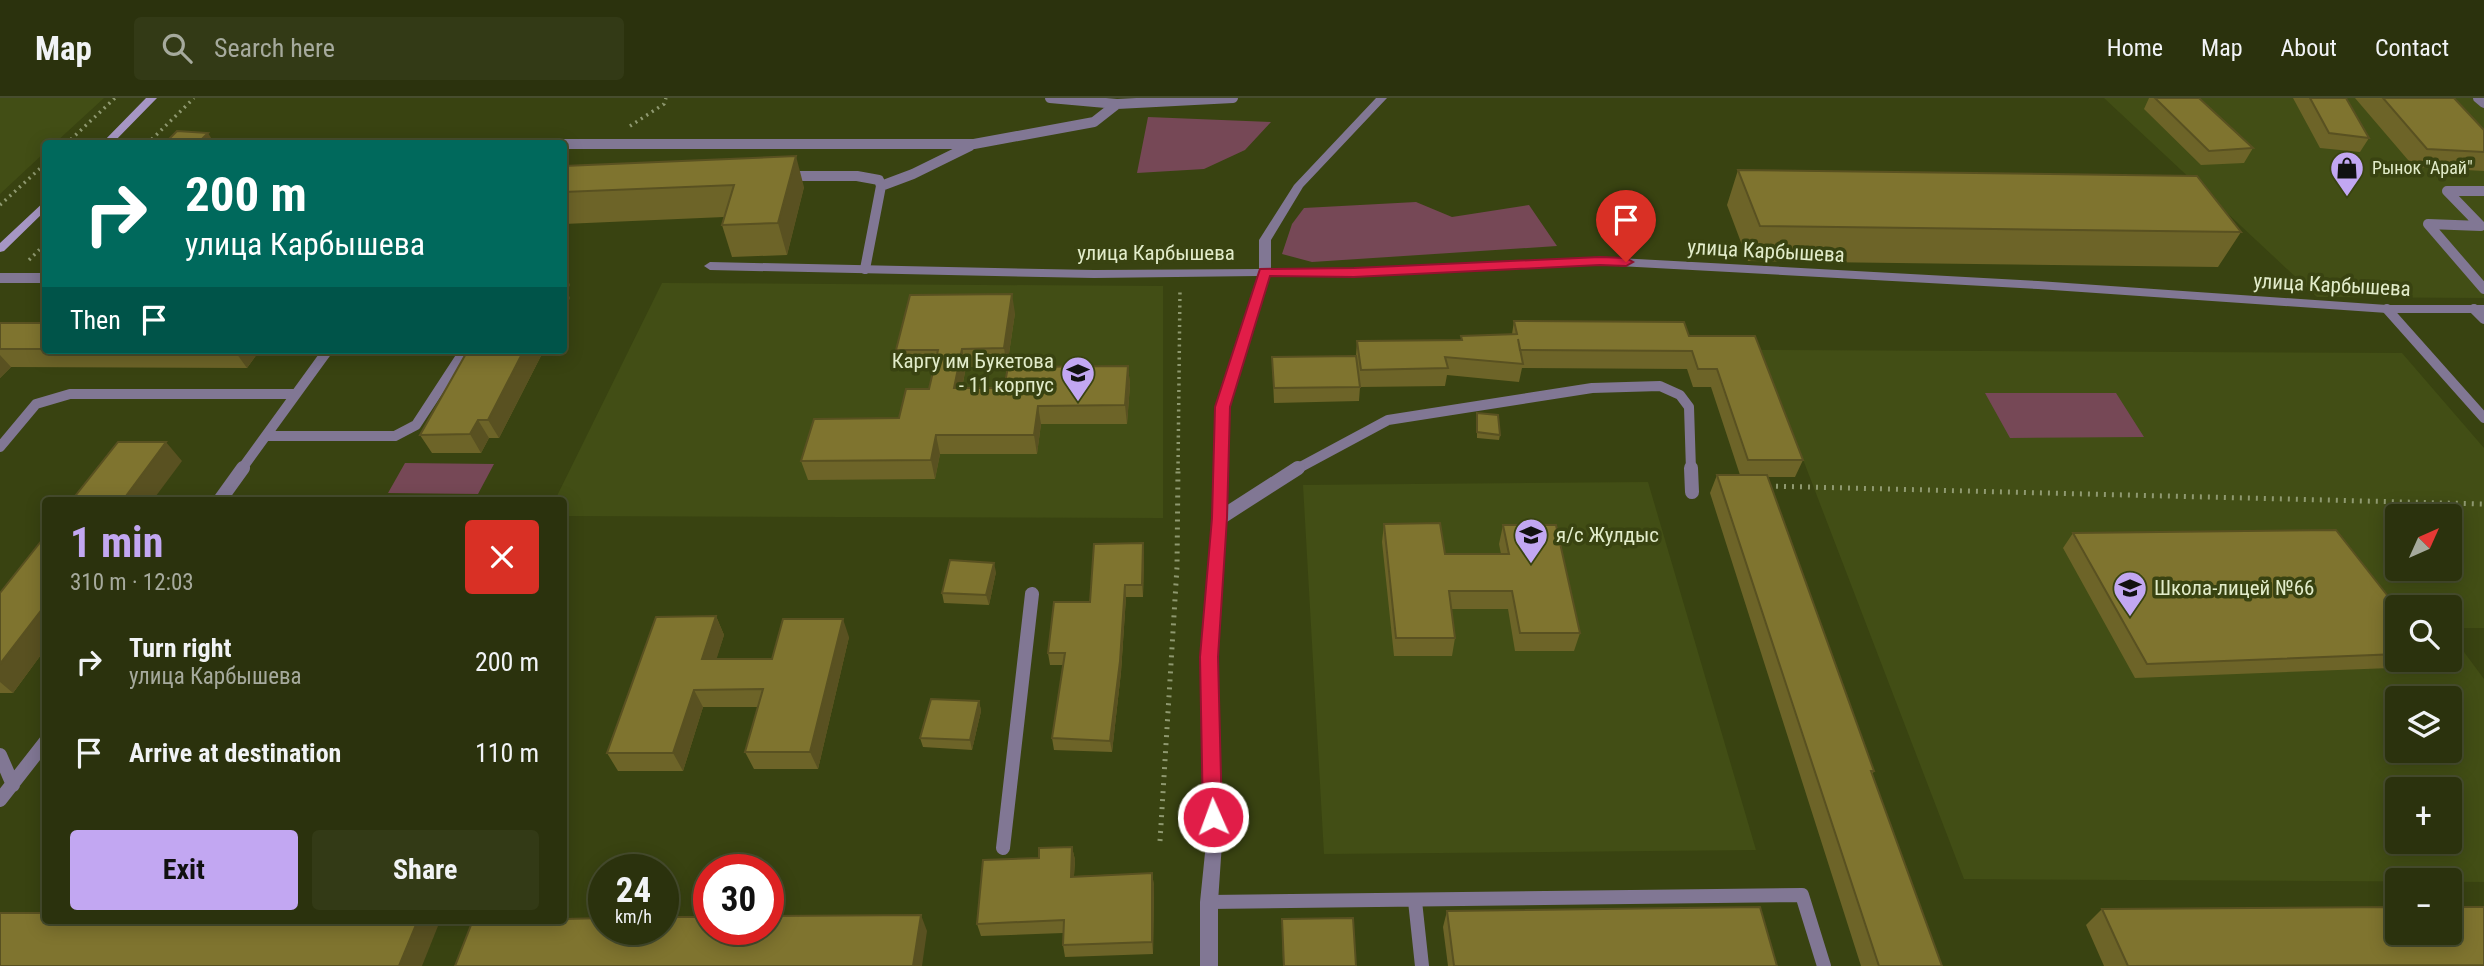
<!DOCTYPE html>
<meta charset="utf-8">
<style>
body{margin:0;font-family:"Roboto Condensed",sans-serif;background:#333a16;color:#f1f3f6;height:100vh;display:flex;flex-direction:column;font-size:26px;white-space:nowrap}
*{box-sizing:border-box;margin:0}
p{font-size:23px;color:#a6aa9d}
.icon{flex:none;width:38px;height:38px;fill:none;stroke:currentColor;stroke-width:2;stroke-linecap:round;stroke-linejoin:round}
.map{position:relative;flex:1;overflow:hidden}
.sheet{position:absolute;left:42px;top:399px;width:525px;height:427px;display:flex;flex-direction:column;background:#2b320d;border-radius:7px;box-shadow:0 4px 18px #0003,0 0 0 2px #474d2e}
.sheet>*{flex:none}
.hud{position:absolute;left:42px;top:42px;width:525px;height:214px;border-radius:7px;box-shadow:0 4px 18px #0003,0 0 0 2px #474d2e;background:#00695c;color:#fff;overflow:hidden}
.needle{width:46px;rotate:45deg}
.fabs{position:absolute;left:2385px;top:406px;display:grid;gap:14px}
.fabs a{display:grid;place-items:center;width:77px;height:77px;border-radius:7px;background:#2b320d;box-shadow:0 4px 18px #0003,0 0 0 2px #474d2e;font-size:35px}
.speed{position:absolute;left:588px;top:756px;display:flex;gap:14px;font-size:35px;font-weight:700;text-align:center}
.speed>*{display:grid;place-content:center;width:91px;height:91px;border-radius:50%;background:#2b320d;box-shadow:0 4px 18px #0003,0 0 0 2px #474d2e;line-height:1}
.speed small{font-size:18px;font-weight:400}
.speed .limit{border:10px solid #d22;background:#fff;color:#111}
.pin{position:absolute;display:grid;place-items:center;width:60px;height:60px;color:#fff;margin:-72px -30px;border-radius:50% 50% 50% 0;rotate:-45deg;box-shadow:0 0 7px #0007}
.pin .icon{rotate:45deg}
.me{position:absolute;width:77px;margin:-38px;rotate:358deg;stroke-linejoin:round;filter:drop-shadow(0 0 5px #0008)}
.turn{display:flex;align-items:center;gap:24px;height:147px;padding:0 28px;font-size:32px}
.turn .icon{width:91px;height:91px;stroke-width:2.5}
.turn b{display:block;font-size:49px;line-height:60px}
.then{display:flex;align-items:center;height:66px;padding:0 28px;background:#0003;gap:14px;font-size:26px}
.round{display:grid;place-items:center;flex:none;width:74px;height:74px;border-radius:7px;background:#333a16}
.overview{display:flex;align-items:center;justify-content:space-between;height:119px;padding:0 28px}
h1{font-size:42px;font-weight:700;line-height:52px;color:#c2a7f2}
.button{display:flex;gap:14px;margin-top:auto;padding:14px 28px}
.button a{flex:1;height:80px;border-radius:7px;background:#c2a7f2;color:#111;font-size:28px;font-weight:700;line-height:80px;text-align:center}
.button a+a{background:#333a16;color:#f1f3f6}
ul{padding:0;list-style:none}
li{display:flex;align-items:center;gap:21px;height:91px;padding:0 28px}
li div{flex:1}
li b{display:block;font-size:26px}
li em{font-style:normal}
header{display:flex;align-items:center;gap:42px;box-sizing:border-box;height:98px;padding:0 35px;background:#2b320d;border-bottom:2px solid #474d2e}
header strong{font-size:33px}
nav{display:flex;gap:38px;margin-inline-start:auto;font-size:24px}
.search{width:490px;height:63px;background:#333a16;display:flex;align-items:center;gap:18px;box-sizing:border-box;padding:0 24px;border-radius:7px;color:#a6aa9d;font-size:26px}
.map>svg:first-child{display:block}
.built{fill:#424e15;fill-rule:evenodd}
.green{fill:#764856}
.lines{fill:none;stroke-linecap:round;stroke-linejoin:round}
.path-far1{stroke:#8f9970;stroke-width:3.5;stroke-dasharray:2 4.5;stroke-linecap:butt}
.path{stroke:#8f9970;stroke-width:5;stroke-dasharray:2 6;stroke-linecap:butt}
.service-far1{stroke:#817794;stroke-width:10}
.service{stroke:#817794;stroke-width:14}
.minor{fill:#817794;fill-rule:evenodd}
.secondary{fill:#a696c4;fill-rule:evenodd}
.wall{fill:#6d6428}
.shaded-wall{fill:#595121}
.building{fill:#7f742f;stroke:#595121;stroke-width:2}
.route{fill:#e11d48;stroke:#92132f;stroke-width:2}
.labels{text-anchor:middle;stroke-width:7;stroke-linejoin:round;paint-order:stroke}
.far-poi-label{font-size:18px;fill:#e2ecca;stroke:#394311;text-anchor:start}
.street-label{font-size:21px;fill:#e2ecca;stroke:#394311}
.poi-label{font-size:21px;fill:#e2ecca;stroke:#394311;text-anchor:start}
</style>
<header>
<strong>Map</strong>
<div class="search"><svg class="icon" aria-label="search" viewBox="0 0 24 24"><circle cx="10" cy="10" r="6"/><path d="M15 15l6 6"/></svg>Search here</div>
<nav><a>Home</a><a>Map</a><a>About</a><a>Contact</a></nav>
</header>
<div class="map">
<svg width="2484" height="868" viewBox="0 0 2484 868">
<rect width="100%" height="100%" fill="#394311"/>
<path class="built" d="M0 0H104L55 45 46 46 45 54 0 96Z
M2104 0H2484V200L2317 199Z
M662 185 1163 188V420L564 418V402H555Z
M1761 252 2402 255 2484 350V530H2450V509H2398V562H2450V535L2484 581V784L1964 781ZM2398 418H2450V471H2398ZM2398 600H2450V653H2398ZM2398 691H2450V744H2398Z
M1648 384 1756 752 1324 756 1303 387Z"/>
<path class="green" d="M1148 19 1271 24 1245 52 1204 71 1137 75Z
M1416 104 1452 119 1529 107 1557 148 1312 164 1282 156 1292 126 1304 110Z
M1985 295H2116L2144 339 2010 340Z
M405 365 494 366 478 396 388 395Z"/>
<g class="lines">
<path class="path-far1" d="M630 28 664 6 666 0
M66 46 115 0
M147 46 194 0
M0 107 46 65
M29 162 46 145
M1178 372 1180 190"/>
<path class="path" d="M1768 388 2484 406
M1160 743 1177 469 1178 370"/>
<path class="service-far1" d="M1050 0 1117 6 1233 0
M2478 0 2484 5
M564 46H974L1094 24 1117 6
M785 78H857L879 82 881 88 865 171
M881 88 913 76 970 48
M2484 93H2447L2481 128 2428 126 2484 191
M0 180H46
M2387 211 2484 320
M2474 211 2484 221
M267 338H395L416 327 465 252
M0 349 36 306 70 296H294
M241 372 328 252
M1295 372 1388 322 1592 290 1660 288 1680 297 1689 309 1691 372"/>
<path class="service" d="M1691 370 1692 394
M220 402 243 370
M1220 420 1298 370
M0 657 13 687
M0 702 46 643
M1003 750 1032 496
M1415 803 1422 868
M1209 804 1802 797 1824 868"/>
<path class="minor" d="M1376 0H1387L1303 89 1271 142V171L1354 170 1600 159 2038 183 2387 207H2484V215H2387L2038 191 1600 167 1354 178H1269L1228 308 1227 420 1217 559 1222 745 1218 804V868H1200V804L1206 745 1201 559 1213 420 1216 308 1258 178 1094 180 710 172 704 168 710 164 1094 172 1259 171V142L1294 87Z"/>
<path class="secondary" d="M146 0H157L112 46H101Z
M46 102V112L4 153 0 154V145Z"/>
</g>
<path class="wall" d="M2149 0H2199L2253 50 2244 65 2201 67 2144 11Z
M2293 0H2346L2369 40 2360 54 2320 50Z
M2355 0H2454L2484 32V73L2414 69Z
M564 68 804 89 787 157 732 159 722 127 724 119 564 126Z
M1738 72 2241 134 2218 169 1748 163 1727 107Z
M1015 215 1007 269H966L962 290H1004L1128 268 1130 287 1127 326H1041L1037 356H940L935 381 808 382 801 363 899 320 929 291 934 270 901 271 896 252Z
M1514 223 1689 238 1803 362 1795 379H1768L1874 673 1872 677 1942 868H1861L1710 395 1717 377H1740L1711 289H1693L1687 271 1522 270 1519 284 1447 277 1445 288 1360 289 1359 303 1274 305 1272 259 1356 258 1357 243 1461 242V238L1512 236Z
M0 225H46V252H260L247 270 11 269 0 280Z
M468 252H544L499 340H489L481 355H432L420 337Z
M1477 315 1500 337 1499 342 1477 340Z
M1384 426 1445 456H1501L1499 446 1503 427 1580 535 1574 553H1515L1508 511H1451L1455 540 1452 558H1394L1382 444Z
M2073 435 2398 511V562H2425L2417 569 2135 580 2063 450Z
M46 437V550L13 595H0V495Z
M1143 445 1144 457 1143 499H1126L1121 574 1112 654 1054 652 1052 640 1063 567H1050L1048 555 1090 504Z
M996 474 989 507 944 505 942 495Z
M716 518 724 537 716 561H772L849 539 818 671H754L745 654 758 609H703L683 673H618L607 655Z
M979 603 981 613 972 652 923 649 920 640Z
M1072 749 1075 762 1074 778 1152 775 1154 788 1153 856 1065 859 1063 847V835L981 838 977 826 1039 760Z
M2484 809V868H2104L2086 827 2102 811Z
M1447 813 1777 868H1448L1443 829Z
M1282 821 1356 868H1283Z"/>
<path class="shaded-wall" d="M208 35 215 46H197Z
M796 58 804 89 787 157 778 125Z
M564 172 570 187 567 193 570 200 564 213Z
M1012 196 1015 215 1007 269 1004 250Z
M962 251 966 269 958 309 954 290Z
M234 252H260L247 270Z
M524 252H544L499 340 488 322Z
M0 257 11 269 0 280Z
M1128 268 1130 287 1127 326 1125 307Z
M1038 308 1041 326 1037 356 1034 337Z
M478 322 489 340 481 355 470 336Z
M936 337 940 356 935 381 931 362Z
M166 344 182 363 153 402H123Z
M1143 445 1144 457 1143 499 1142 487Z
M994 465 996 474 989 507 986 497Z
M1125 487 1126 499 1121 574 1112 654 1110 643Z
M46 506V550L13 595 0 584V566Z
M716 518 724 537 711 579 702 561Z
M843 521 849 539 818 671 810 654Z
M694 592 703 609 683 673 673 655Z
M979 603 981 613 972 652 970 642Z
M1072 749 1075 762 1073 791 1071 779Z
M1152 775 1154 788 1153 856 1152 844Z
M921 817 927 833 922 868H913Z
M418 822H433L438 828 422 868H399Z"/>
<path class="building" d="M2155 0H2199L2253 50 2209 53Z
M2310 0H2346L2369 40 2329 35Z
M2383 0H2454L2484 32V54L2427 51Z
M177 33 208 35 197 46H164Z
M796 58 778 125 722 127 734 87 564 94V68Z
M1738 72 2197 78 2241 134 1760 128Z
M1012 196 1004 250 962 251 954 290H1004L1008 269 1128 268 1125 307 1038 308 1034 337H936L931 362 801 363 814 321 899 320 906 291H929L938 252H896L910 197Z
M1514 223 1684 224 1689 238H1755L1803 362H1748L1717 271H1698L1692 253 1520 252 1518 241 1523 266 1445 259 1448 270 1361 272 1357 243 1462 242 1461 238 1517 236Z
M0 225H46V251H0Z
M468 252H524L488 322H478L470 336 420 337Z
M1356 258 1360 289 1274 290 1272 259Z
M1477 315 1498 317 1500 337 1477 334Z
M118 344H166L123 402H72Z
M1717 377H1767L1874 673H1871L1942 868H1879Z
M1440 425 1445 456H1509L1503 427H1556L1580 535H1520L1512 493H1449L1455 540H1396L1384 426Z
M2336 432 2398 511V556L2147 566 2073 435Z
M46 437V506L0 566V495Z
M1143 445 1142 487H1125L1120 563 1110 643 1052 640 1065 555H1048L1054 504H1090L1094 446Z
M950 462 994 465 986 497 942 495Z
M716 518 702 561H772L783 521H843L810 654H745L763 591 694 592 673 655H607L656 519Z
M931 601 979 603 970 642 920 640Z
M1072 749 1071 779 1152 775V844L1063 847 1064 822 977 826 983 762 1039 760V750Z
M1760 809 1777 868H1454L1447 813Z
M2398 809V835H2450V809H2484V867L2128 868 2102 811Z
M0 815H46V822H418L399 868H0Z
M921 817 913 868H455L473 822H564V821L604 820V831H663V819H709V831H768V818Z
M1353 820 1356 868H1284L1282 821Z"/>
<path class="route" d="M1600 159 1626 160 1633 164 1626 168 1600 167 1354 179 1270 178 1230 309 1227 420 1218 559 1222 719 1220 724 1213 727 1206 724 1203 719 1200 559 1212 420 1215 309 1260 171 1354 170Z"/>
<defs>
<g id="shop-pin" transform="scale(1.75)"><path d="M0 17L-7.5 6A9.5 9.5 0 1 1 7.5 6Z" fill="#c2a7f2" stroke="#394311"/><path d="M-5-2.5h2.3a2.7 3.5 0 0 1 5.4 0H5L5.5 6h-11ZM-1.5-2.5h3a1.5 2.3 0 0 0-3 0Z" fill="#111"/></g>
<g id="university-pin" transform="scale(1.75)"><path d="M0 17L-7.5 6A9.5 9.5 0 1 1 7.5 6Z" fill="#c2a7f2" stroke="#394311"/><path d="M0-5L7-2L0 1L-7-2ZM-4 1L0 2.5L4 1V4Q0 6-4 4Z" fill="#111"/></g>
<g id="school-pin" transform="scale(1.75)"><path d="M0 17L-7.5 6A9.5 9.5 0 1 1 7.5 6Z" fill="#c2a7f2" stroke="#394311"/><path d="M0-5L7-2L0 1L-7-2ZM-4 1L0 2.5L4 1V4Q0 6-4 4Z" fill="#111"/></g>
</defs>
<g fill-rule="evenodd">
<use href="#shop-pin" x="2347" y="70"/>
<use href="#university-pin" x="1078" y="275"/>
<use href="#school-pin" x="1531" y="437"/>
<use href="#school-pin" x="2130" y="490"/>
</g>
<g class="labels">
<g class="far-poi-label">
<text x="2372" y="76">Рынок "Арай"</text>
</g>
<g class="street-label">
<text transform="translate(1766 153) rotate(3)" y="7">улица Карбышева</text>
<text x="1156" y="162">улица Карбышева</text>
<text transform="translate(2332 187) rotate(3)" y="7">улица Карбышева</text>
</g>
<g class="poi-label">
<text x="1054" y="270" text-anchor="end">Каргу им Букетова<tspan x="1054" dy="24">- 11 корпус</tspan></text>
<text x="1556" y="444">я/c Жулдыс</text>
<text x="2154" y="497">Школа-лицей №66</text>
</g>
</g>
</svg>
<div class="fabs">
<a><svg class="needle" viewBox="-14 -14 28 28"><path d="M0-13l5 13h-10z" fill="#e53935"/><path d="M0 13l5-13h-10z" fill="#a6aa9d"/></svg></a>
<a><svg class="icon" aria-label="search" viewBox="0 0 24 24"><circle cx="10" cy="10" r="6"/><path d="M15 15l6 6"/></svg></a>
<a><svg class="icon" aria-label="layers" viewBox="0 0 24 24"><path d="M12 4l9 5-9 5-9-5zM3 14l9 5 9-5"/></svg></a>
<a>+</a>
<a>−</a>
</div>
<div class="speed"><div>24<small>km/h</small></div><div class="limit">30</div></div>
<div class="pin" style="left:1626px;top:164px;background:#d93025"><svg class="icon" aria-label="arrive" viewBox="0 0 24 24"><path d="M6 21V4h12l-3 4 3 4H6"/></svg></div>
<svg class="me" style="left:1213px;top:719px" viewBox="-20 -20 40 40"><circle r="17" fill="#e11d48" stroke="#fff" stroke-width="3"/><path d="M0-11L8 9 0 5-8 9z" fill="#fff"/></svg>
<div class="hud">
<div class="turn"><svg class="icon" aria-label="right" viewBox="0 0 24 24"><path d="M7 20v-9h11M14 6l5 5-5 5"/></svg><div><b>200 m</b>улица Карбышева</div></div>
<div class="then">Then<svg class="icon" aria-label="arrive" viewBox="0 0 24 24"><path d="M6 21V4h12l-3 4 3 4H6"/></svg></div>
</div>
<section class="sheet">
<div class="overview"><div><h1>1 min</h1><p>310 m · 12:03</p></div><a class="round" style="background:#d93025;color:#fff"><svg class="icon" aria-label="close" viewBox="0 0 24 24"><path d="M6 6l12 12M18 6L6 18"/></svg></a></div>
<ul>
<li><svg class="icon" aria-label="right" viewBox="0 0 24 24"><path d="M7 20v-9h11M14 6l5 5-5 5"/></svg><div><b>Turn right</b><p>улица Карбышева</p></div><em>200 m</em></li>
<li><svg class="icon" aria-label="arrive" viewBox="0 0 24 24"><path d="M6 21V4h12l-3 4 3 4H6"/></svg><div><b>Arrive at destination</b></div><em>110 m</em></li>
</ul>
<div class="button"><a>Exit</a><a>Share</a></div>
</section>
</div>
